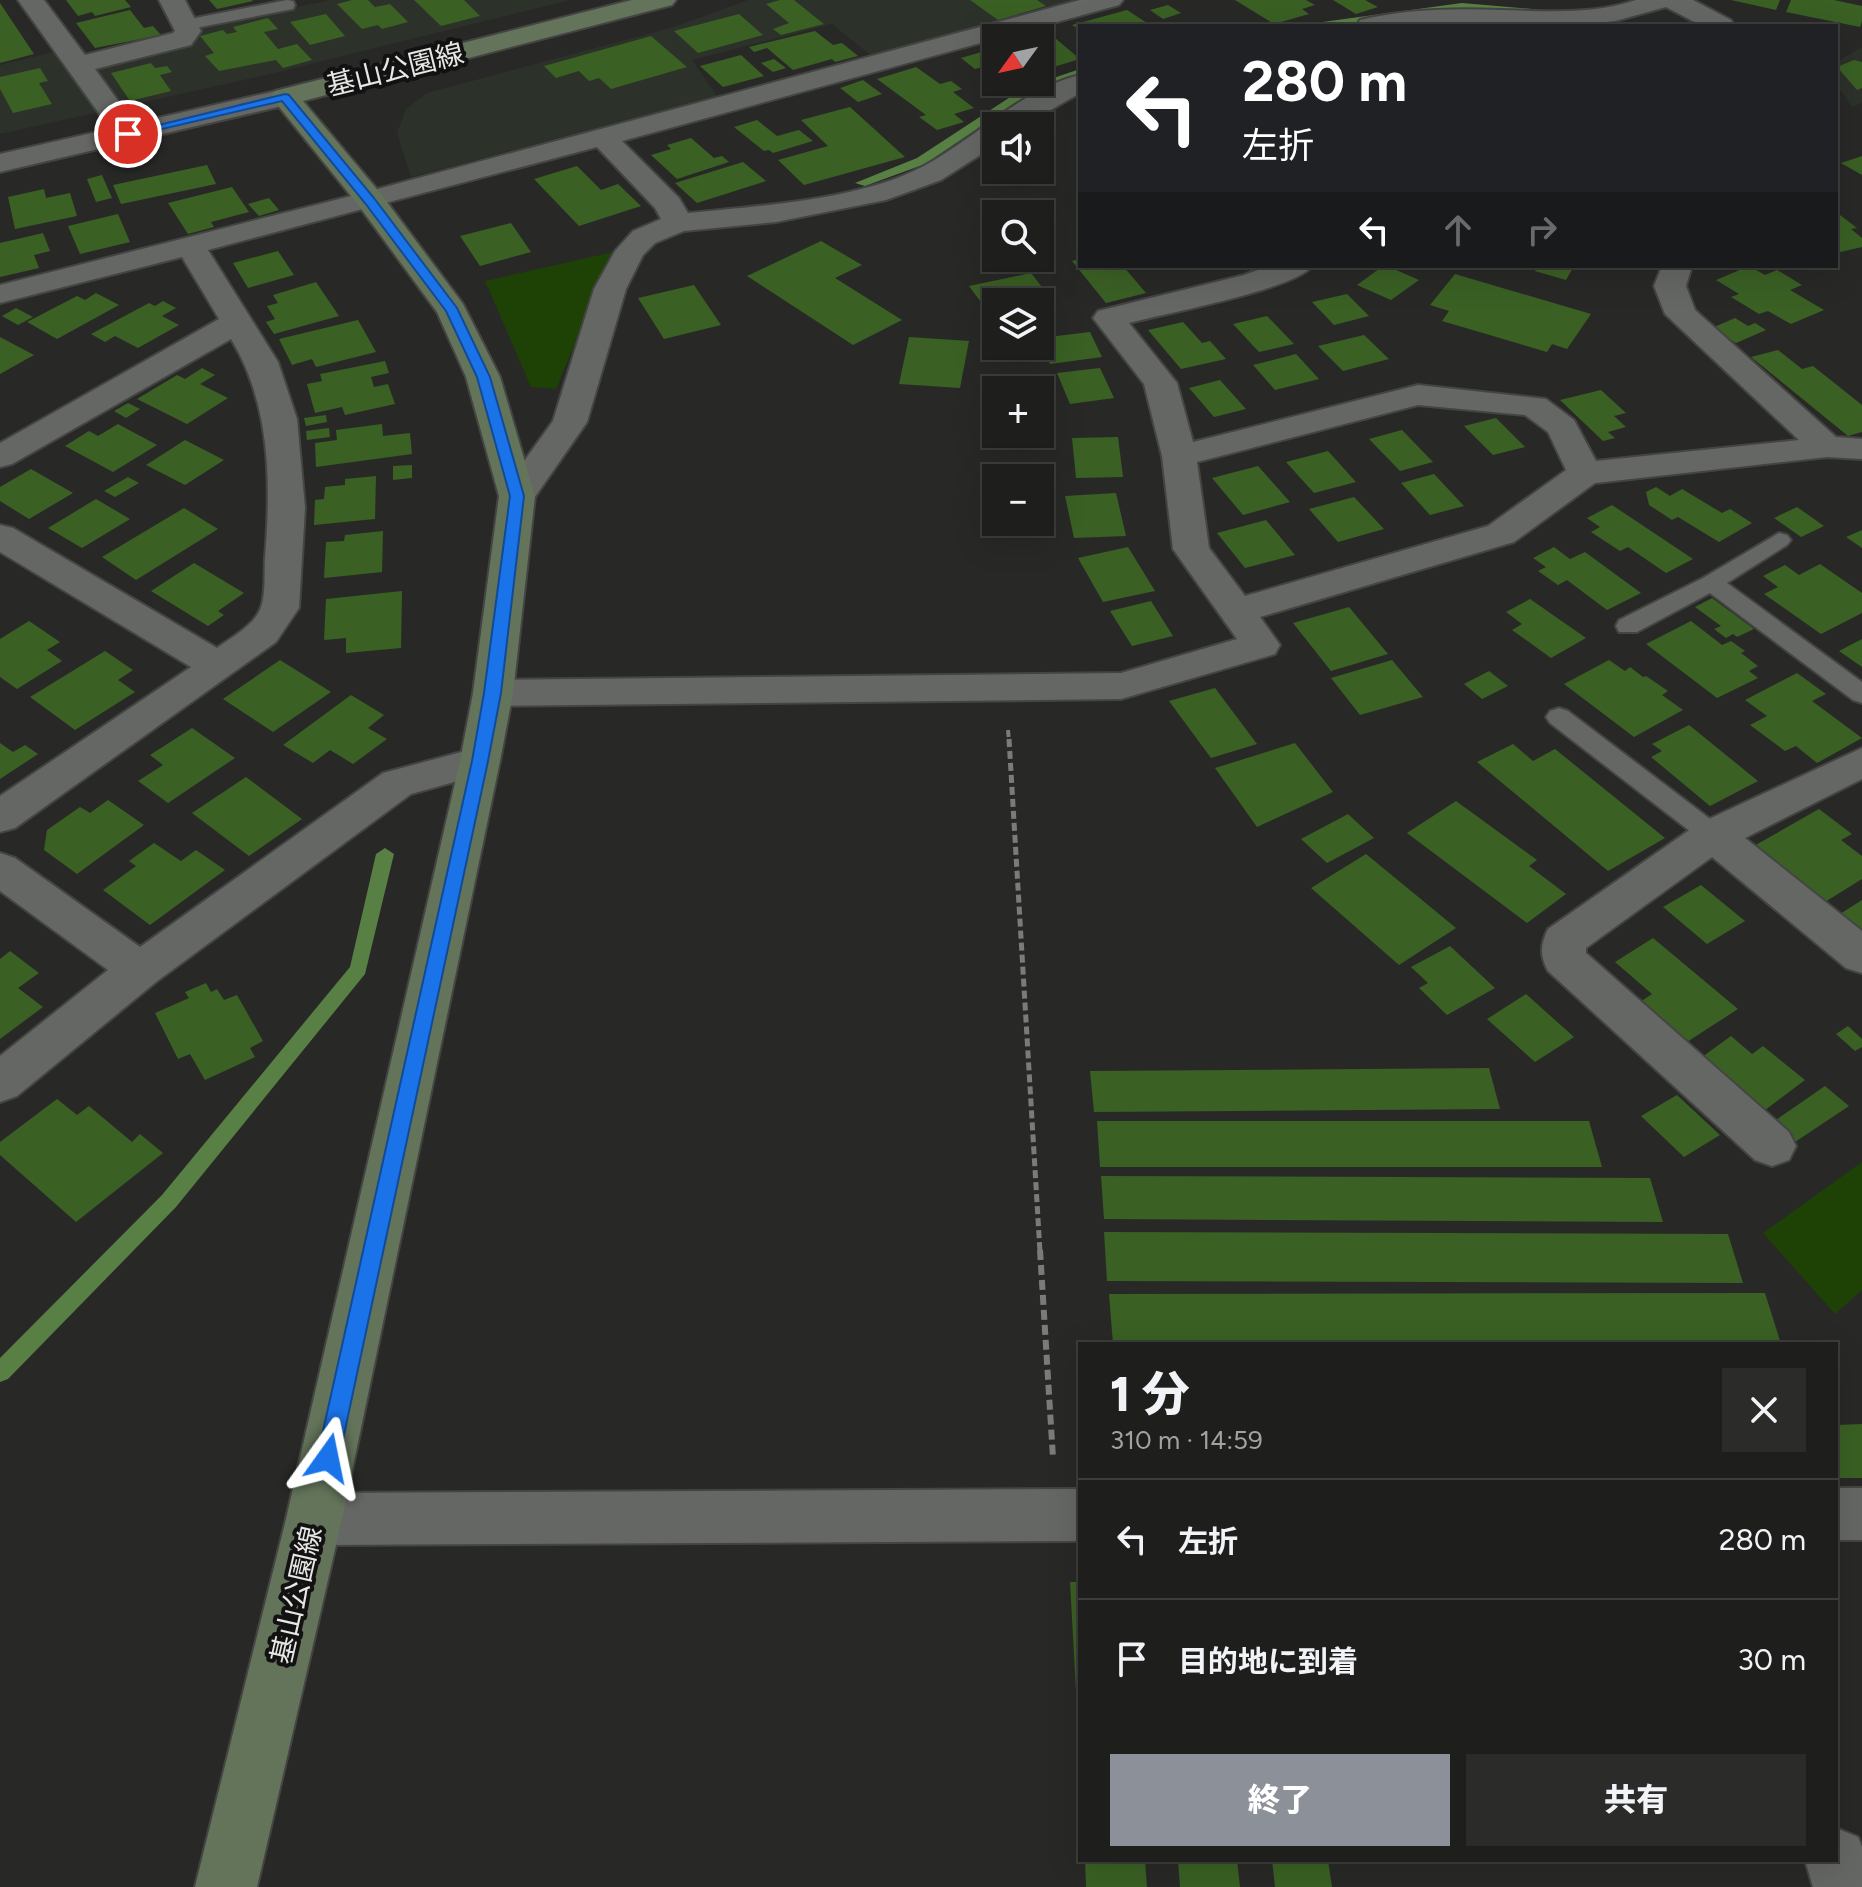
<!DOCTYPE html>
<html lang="ja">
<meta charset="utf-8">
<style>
body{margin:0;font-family:Figtree,"Noto Sans JP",sans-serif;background:#2b2c2a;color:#f1f3f6;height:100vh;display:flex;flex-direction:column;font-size:30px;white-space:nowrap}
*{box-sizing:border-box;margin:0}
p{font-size:26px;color:#a1a2a4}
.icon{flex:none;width:44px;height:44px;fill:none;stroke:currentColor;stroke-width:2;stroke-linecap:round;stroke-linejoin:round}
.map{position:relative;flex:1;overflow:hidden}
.panel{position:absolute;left:1078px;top:1342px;width:760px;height:520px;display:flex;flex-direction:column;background:#1e1f1d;border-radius:0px;box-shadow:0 8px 32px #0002,0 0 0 2px #3c3d3b}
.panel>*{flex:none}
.top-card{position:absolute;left:1078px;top:24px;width:760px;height:244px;border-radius:0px;box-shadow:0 8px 32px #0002,0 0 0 2px #3c3d3b;background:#202124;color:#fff;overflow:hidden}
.needle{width:52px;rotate:237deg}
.fabs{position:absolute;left:982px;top:24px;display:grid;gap:16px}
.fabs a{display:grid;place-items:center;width:72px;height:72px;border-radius:0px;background:#1e1f1d;box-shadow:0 8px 32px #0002,0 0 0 2px #3c3d3b;font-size:40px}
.pin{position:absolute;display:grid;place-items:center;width:68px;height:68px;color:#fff;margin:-34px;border:4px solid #fff;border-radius:50%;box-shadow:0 2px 8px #0007}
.me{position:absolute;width:88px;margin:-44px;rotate:12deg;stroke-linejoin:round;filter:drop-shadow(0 0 6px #0008)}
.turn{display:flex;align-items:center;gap:28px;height:168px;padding:0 32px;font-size:36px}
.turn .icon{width:104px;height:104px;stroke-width:2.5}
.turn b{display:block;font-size:56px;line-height:68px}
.lanes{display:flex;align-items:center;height:76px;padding:0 32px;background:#0003;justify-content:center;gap:40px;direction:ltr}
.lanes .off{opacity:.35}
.round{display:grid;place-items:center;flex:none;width:84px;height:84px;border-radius:0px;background:#2b2c2a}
.summary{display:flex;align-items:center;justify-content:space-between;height:136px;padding:0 32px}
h1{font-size:48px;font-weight:800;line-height:60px}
.action{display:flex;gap:16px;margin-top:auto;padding:16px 32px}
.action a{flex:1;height:92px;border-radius:0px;background:#8c9099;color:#fff;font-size:32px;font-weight:800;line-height:92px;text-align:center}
.action a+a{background:#2b2c2a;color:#f1f3f6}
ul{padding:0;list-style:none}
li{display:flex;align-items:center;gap:24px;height:120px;padding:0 32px;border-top:2px solid #3c3d3b}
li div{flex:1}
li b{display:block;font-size:30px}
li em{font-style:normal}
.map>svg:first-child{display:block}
.built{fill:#2c312a}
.green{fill:#1e4105}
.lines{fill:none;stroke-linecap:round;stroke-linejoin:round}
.stream{fill:#588044;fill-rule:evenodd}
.building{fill:#3a6024}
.service-casing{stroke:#444543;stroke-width:4}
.minor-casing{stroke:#444543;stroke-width:4}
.tertiary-casing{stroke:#444543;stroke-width:4}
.secondary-casing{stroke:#444543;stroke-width:4}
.path-far2{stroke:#7b7c7a;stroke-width:4;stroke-dasharray:7 3;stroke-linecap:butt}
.path-far1{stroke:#7b7c7a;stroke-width:5;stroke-dasharray:8 4;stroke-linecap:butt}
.path{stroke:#7b7c7a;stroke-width:6;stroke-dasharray:10 5;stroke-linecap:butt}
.service{fill:#656765;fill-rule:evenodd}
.minor{fill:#656765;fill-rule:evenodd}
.tertiary{fill:#656765;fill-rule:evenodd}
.secondary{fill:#63745a;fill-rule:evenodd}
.route{fill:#1a73e8;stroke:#114b97;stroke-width:2}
.labels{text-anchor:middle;stroke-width:8;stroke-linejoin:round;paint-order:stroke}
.street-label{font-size:28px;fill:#e7e8e6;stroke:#111211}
</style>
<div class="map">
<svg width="1862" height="1887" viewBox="0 0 1862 1887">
<rect width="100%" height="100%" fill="#282927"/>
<path class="built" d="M331 0H570L266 75 0 134V65L53 52 67 72 184 43 201 26Z
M748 0H1076L872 56 832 24 692 60 717 96 411 177 397 133 406 109 427 93 674 27Z
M1862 47V103L1852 107 1836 84V62Z"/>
<path class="green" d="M613 252 556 389 531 387 485 281Z
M1862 1162V1290L1835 1314 1763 1233Z"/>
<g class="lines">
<path class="stream" d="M1462 3 1543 10 1548 13 1543 16 1462 9 1339 26H1310L1315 23Z
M1080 69V76L1032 92 925 164 865 186 855 183 917 158 1024 88Z
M385 848 394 854 365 974 176 1207 8 1379 0 1382V1358L162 1195 350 967 376 854Z"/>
</g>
<path class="building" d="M66 0H125L131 7 95 16 92 12 78 16Z
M209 0H252L253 1 217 9Z
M352 0H368L375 7 390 4 408 22 382 29 378 25 362 29 337 4Z
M414 0H464L480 16 441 26Z
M780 0H794L824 24 781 35 773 29 789 23 766 4Z
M970 0H1037L1046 6 998 20Z
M1235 0H1306L1315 5 1302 9 1309 14 1274 24Z
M1333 0H1365L1378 7 1356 14Z
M1731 0H1780L1776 10Z
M1791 0H1834L1862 6V21L1860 27 1786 12Z
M0 3 34 54 0 63Z
M1168 5 1181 13 1163 19 1150 10Z
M130 10 144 28 153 26 161 35 95 48 76 23Z
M1127 10 1147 23 1141 26H1080V30L1072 25Z
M326 14 345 36 310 45 290 22Z
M739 14 763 35 698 53 674 31Z
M268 18 278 29 264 32 278 49 297 44 312 60 283 68 276 60 219 71 205 56 214 53 200 36 223 30 227 34 237 32 233 27Z
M815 31 833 45 842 43 858 56 835 62 832 59 793 70 767 48 754 52 749 47Z
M651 36 687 67 611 89 599 78 589 81 579 71 556 78 544 66Z
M1055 38 1080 59 1040 71V57L1051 53 1040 43Z
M985 51 996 60V74L986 66 975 69 961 58Z
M741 55 764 76 723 87 700 66Z
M774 59 786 68 773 72 761 63Z
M1854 60 1862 62V88L1857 90 1837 67Z
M151 63 155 68 167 66 172 72 160 75 171 91 130 101 111 73Z
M916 67 940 84 951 81 962 89 953 92 974 108 954 114 964 122 937 130 919 117 926 115 877 79Z
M40 68 48 81 39 83 52 104 13 113 0 89V77Z
M863 80 882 94 858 102 840 88Z
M850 107 905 157 804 185 778 160 828 146 801 120Z
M757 120 777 136 799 130 813 141 773 153 769 150 764 151 734 127Z
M691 138 714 158 722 156 729 162 677 179 651 155 671 149 667 145Z
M1862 156V175L1841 163Z
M743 162 766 181 697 203 675 183Z
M207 165 216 184 121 204 113 185Z
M577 166 601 190 618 184 641 206 579 226 534 179Z
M102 175 112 198 96 202 87 179Z
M232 187 249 212 211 222 214 227 188 234 168 203Z
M44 189 46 198 70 193 77 216 15 229 8 197Z
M269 198 279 210 259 216 248 204Z
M1836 212 1857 228 1851 229 1862 238V247L1836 253Z
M118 214 130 242 80 254 68 226Z
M511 223 531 252 480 266 460 236Z
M43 233 50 251 34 255 39 268 0 277V243Z
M821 241 862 265 835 278 902 320 853 345 747 276Z
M278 251 294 275 248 288 233 263Z
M1080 259V266H1123L1146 293 1106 303 1072 261Z
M1383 266H1387L1419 280 1391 300 1357 285Z
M1538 266H1574L1566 280 1535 271Z
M1749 266 1765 275 1777 270 1802 285 1790 290 1824 310 1791 324 1768 311 1759 314 1731 297 1739 294 1716 280Z
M1031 273 1055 304 1040 307V302H996V316L992 317 969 286Z
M1455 274 1591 314 1567 349 1552 344 1547 352 1442 321 1449 311 1430 305Z
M316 282 339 316 274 334 266 322 275 319 267 306 278 303 273 295Z
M694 285 721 325 664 339 638 298Z
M96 293 119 305 57 339 27 322 77 296 85 300Z
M1347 294 1369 316 1334 325 1312 302Z
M163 301 176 308 162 316 179 325 138 348 115 336 105 342 91 334 149 303 155 306Z
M16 308 33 317 18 325 2 316Z
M1267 316 1294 344 1259 352 1233 324Z
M1735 318 1748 326 1755 323 1766 330 1736 343 1712 328Z
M358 320 376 352 316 367 312 359 292 365 279 339Z
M1183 322 1202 343 1210 341 1226 359 1181 369 1148 330Z
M1090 332 1102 357 1050 364 1040 338Z
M1364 335 1389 359 1343 371 1318 346Z
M0 337 34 355 0 374Z
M909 337 969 341 960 388 899 384Z
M1778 350 1802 369 1813 366 1862 405V432L1848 436 1751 357Z
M1296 354 1319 379 1275 390 1253 365Z
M385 361 389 373 371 377 374 387 388 384 395 404 345 415 342 407 315 413 307 384 322 381 320 374Z
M202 368 215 375 200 384 228 398 187 424 137 399 177 375 185 379Z
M1100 368 1114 398 1070 404 1057 373Z
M1220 380 1246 409 1214 417 1189 388Z
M1601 390 1626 413 1614 416 1626 427 1608 432 1615 438 1603 441 1560 400Z
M128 403 140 409 126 418 114 411Z
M326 415 327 422 306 426 304 418Z
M1496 418 1525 447 1493 455 1464 426Z
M118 424 157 445 113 472 65 446 89 431 98 436Z
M382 424 383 436 410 433 412 454 316 467 315 443 337 440 336 430Z
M329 428 330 437 307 440 306 431Z
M1402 430 1433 462 1400 471 1369 439Z
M1118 437 1123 477 1076 478 1072 438Z
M185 440 224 460 185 485 146 465Z
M1328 451 1356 482 1314 493 1286 462Z
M412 465V478L393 480V466Z
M1258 466 1290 502 1243 515 1212 478Z
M31 469 73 493 29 519 0 501V487Z
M1434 474 1464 506 1430 515 1401 483Z
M376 476 375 519 314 525 315 500 324 499 325 487 345 485V479Z
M128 477 139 483 115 497 104 491Z
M1656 487 1670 496 1682 489 1722 513 1730 509 1752 523 1719 542 1678 517 1672 520 1649 505 1646 492Z
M1116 493 1126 536 1074 538 1065 496Z
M1354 497 1384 529 1338 542 1309 509Z
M96 499 130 519 82 548 48 528Z
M1612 505 1693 559 1666 573 1628 547 1620 551 1591 532 1600 527 1587 518Z
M1797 507 1824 526 1801 537 1774 518Z
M184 508 218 529 136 580 102 557Z
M1266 520 1295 555 1245 568 1217 533Z
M1862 530V548L1846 537Z
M383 531 382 572 324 578 326 542 344 541 345 535Z
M1128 547 1155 591 1103 602 1078 558Z
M1554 547 1570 559 1585 552 1641 593 1607 610 1567 580 1558 585 1538 571 1546 567 1533 558Z
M194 563 244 593 218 611 224 615 208 626 151 591Z
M1820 564 1862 593V613L1821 634 1764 594 1778 587 1763 576 1785 565 1799 575Z
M402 591 401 648 346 653V638L324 640 326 599Z
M1712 598 1754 629 1737 637 1733 634 1726 638 1714 629 1721 626 1695 607Z
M1530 599 1586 638 1551 658 1512 630 1522 624 1506 612Z
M1151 601 1173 636 1132 646 1110 611Z
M1349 607 1388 654 1331 671 1293 623Z
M29 621 60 642 47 650 62 661 17 689 0 677V639Z
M1691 621 1722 645 1731 641 1745 651 1741 653 1758 666 1749 671 1758 678 1717 698 1646 644Z
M1862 639V667L1839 651Z
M105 651 133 670 118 680 135 692 75 730 30 697Z
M280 660 331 692 273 732 223 699Z
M1392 660 1423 697 1360 715 1331 678Z
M1609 660 1625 671 1630 667 1643 677 1646 676 1668 691 1662 695 1683 710 1634 737 1564 684Z
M1489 671 1508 686 1482 699 1464 684Z
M1797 673 1826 694 1812 701 1862 738 1817 763 1796 746 1785 751 1750 725 1767 716 1745 700Z
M1215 688 1257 744 1211 758 1169 701Z
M351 695 384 715 368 728 387 739 353 764 330 750 313 763 283 745Z
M1689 725 1758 781 1710 806 1651 757 1662 751 1652 744Z
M192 728 235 758 168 803 138 781 163 765 150 755Z
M0 743 13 752 25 745 38 754 0 779Z
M1295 743 1333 792 1257 827 1215 768Z
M1513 744 1533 761 1555 749 1665 838 1608 871 1477 762Z
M246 777 302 819 249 856 192 813Z
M108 800 144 825 77 874 44 850 47 830 80 807 90 813Z
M1456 801 1537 860 1529 866 1566 894 1527 923 1407 833Z
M1819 809 1852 834 1841 840 1862 856V879L1825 902 1754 846Z
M1348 814 1374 838 1327 863 1301 839Z
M154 843 181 861 196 850 225 870 150 925 103 890 136 866 129 861Z
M1366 854 1456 928 1399 965 1311 888Z
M1701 885 1745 921 1707 944 1663 907Z
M1862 900V936L1837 916Z
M1653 938 1738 1009 1687 1042 1640 1002 1652 994 1615 962Z
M1450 946 1495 988 1447 1015 1419 988 1428 983 1411 967Z
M10 951 39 973 18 988 43 1007 0 1039V959Z
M206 983 211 992 217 989 224 1000 237 995 263 1041 250 1048 255 1057 205 1080 190 1054 178 1059 155 1013 189 998 185 992Z
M1526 994 1574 1037 1535 1062 1487 1019Z
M1848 1026 1862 1039V1047L1855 1051 1836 1034Z
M1731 1036 1752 1054 1763 1046 1805 1080 1765 1110 1702 1057Z
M1489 1068 1500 1109 1094 1112 1090 1071Z
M1825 1086 1849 1106 1795 1142 1773 1122Z
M1677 1095 1720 1135 1684 1157 1641 1116Z
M57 1099 77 1115 89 1106 132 1142 140 1134 163 1153 76 1222 0 1155V1142Z
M1097 1121H1589L1602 1167H1100Z
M1101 1176 1650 1178 1663 1222 1104 1219Z
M1104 1232 1728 1234 1743 1283 1107 1281Z
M1765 1293 1781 1344H1113L1109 1294Z
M1862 1424V1478H1836V1425Z
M1070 1582H1080V1727H1078Z
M1085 1860H1145L1147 1887H1086Z
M1178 1860H1237L1240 1887H1180Z
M1272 1860H1328L1332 1887H1275Z"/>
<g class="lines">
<g class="service-casing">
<path id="service" d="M287 0 293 1 295 5 293 9 185 30 177 25 185 20Z
M1779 533 1787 535 1791 540 1787 545 1727 583 1862 682V703L1853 700 1710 593 1637 632H1619L1616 626 1619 620 1703 578Z
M1559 708 1568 711 1722 828 1726 835 1722 842 1713 845 1704 842 1550 723 1546 717 1550 711Z"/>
</g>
<g class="minor-casing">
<path id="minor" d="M18 0H44L85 55 173 33 175 31 159 0H185L201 31 191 45 95 69 142 134 138 140 128 143 118 140Z
M1080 0H1123L1119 5 622 141 679 198 688 213C758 206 859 200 922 167 975 139 1021 89 1080 75V93L1023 126H996V145L941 180 886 200 776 222 684 231 655 243 643 255 626 289 587 422 530 504 517 507 504 504 499 496 553 421 594 289 615 251 633 231 661 219 655 208 597 147 208 250 278 362 297 419 305 508 299 608 276 642 15 828 0 832V796L191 667 0 552V525L13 528 217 648C232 637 255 625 261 607 266 593 264 573 265 558 271 484 271 404 231 339L12 464 0 467V443L219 319 182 257 0 303V285L359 194Z
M1636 0H1693L1731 20 1735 26H1702L1666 7 1615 21 1570 26H1356L1360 20C1405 9 1455 8 1501 10 1545 11 1594 15 1636 0Z
M1269 266H1312C1297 289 1162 314 1129 323L1177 383 1193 442 1418 385 1546 399 1574 420 1596 461 1799 440 1665 314 1654 286 1662 266H1692L1686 286 1695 310 1836 437 1862 439V459L1827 457 1595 483 1514 542 1260 617 1280 645 1275 654 1121 699 493 706 479 702 473 693 479 684 493 680 1121 673 1237 639 1173 549 1162 456 1144 384 1093 318 1098 311 1244 275ZM1418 405 1525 415 1548 432 1566 470 1488 526 1245 596 1209 548 1197 462Z
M480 747 494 751 500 761 494 771 411 794 156 982 17 1096 0 1102V1056L108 970 0 891V853L15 858 140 947 383 773Z
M1862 748V779L1745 838 1862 931V973L1846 968 1712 857 1586 948V953L1789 1132 1796 1146 1789 1160 1772 1166 1755 1160 1548 971C1540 956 1540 945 1548 929L1698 824Z
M1836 1488H1862V1540H1836Z
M1080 1489V1541L314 1545 295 1538 286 1519 295 1500 314 1493Z
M1836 1828 1858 1837 1862 1847V1887H1813L1805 1860H1836Z"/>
</g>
<g class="tertiary-casing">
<path id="tertiary" d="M285 89 295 91 299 97 295 103 0 172V154Z"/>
</g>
<g class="secondary-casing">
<path id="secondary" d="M632 0H676L672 5 303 101 381 194 463 304 500 377 535 496 513 693 500 761 342 1519 257 1887H195L286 1519 460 761 473 693 499 496 466 377 437 312 359 206 271 97 275 91Z"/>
</g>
<path class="path-far2" d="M1008 730 1009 741"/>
<path class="path-far1" d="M1009 739 1040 1252"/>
<path class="path" d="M1040 1250 1053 1458"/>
<use href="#service" class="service"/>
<use href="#minor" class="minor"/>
<use href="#tertiary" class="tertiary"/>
<use href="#secondary" class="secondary"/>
</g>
<path class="route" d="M285 94 289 95 374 198 457 308 490 377 524 496 501 693 488 761 339 1458 336 1466 328 1469 320 1466 317 1458 472 761 484 693 510 496 477 377 446 311 365 203 282 101 128 137 122 134Z"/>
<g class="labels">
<g class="street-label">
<text transform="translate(395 69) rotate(-14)" y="10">基山公園線</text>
<text transform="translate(296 1595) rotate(-77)" y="10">基山公園線</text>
</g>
</g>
</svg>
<div class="fabs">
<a><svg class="needle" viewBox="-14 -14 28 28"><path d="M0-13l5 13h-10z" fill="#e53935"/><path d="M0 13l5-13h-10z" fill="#a1a2a4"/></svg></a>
<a><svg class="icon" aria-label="sound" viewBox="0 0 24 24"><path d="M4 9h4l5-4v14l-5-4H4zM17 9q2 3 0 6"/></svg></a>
<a><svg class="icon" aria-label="search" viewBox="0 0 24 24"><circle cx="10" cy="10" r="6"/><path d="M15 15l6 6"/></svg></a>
<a><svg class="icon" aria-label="layers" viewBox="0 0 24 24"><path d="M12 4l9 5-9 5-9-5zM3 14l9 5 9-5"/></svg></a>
<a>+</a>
<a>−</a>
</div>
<div class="pin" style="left:128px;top:134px;background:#d93025"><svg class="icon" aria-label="arrive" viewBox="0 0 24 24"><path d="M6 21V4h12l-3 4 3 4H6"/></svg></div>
<svg class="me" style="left:328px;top:1458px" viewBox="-20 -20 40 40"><path d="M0-17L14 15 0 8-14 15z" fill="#1a73e8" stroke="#fff" stroke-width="4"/></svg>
<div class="top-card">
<div class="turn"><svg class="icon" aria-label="left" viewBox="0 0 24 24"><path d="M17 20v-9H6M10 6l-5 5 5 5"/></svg><div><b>280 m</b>左折</div></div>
<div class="lanes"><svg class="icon" aria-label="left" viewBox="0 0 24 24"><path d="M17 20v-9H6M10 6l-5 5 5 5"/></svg><svg class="icon off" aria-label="ahead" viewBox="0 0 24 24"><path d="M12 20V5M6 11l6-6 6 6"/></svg><svg class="icon off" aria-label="right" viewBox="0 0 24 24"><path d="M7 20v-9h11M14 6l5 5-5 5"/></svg></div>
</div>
<section class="panel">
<div class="summary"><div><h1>1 分</h1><p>310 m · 14:59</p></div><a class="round"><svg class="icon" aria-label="close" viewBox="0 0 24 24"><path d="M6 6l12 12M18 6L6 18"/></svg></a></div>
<ul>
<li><svg class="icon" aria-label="left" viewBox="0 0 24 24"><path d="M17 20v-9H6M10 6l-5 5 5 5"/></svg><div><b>左折</b></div><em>280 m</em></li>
<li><svg class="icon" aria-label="arrive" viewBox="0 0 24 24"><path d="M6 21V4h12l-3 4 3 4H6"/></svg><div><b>目的地に到着</b></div><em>30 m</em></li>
</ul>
<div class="action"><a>終了</a><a>共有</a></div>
</section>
</div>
